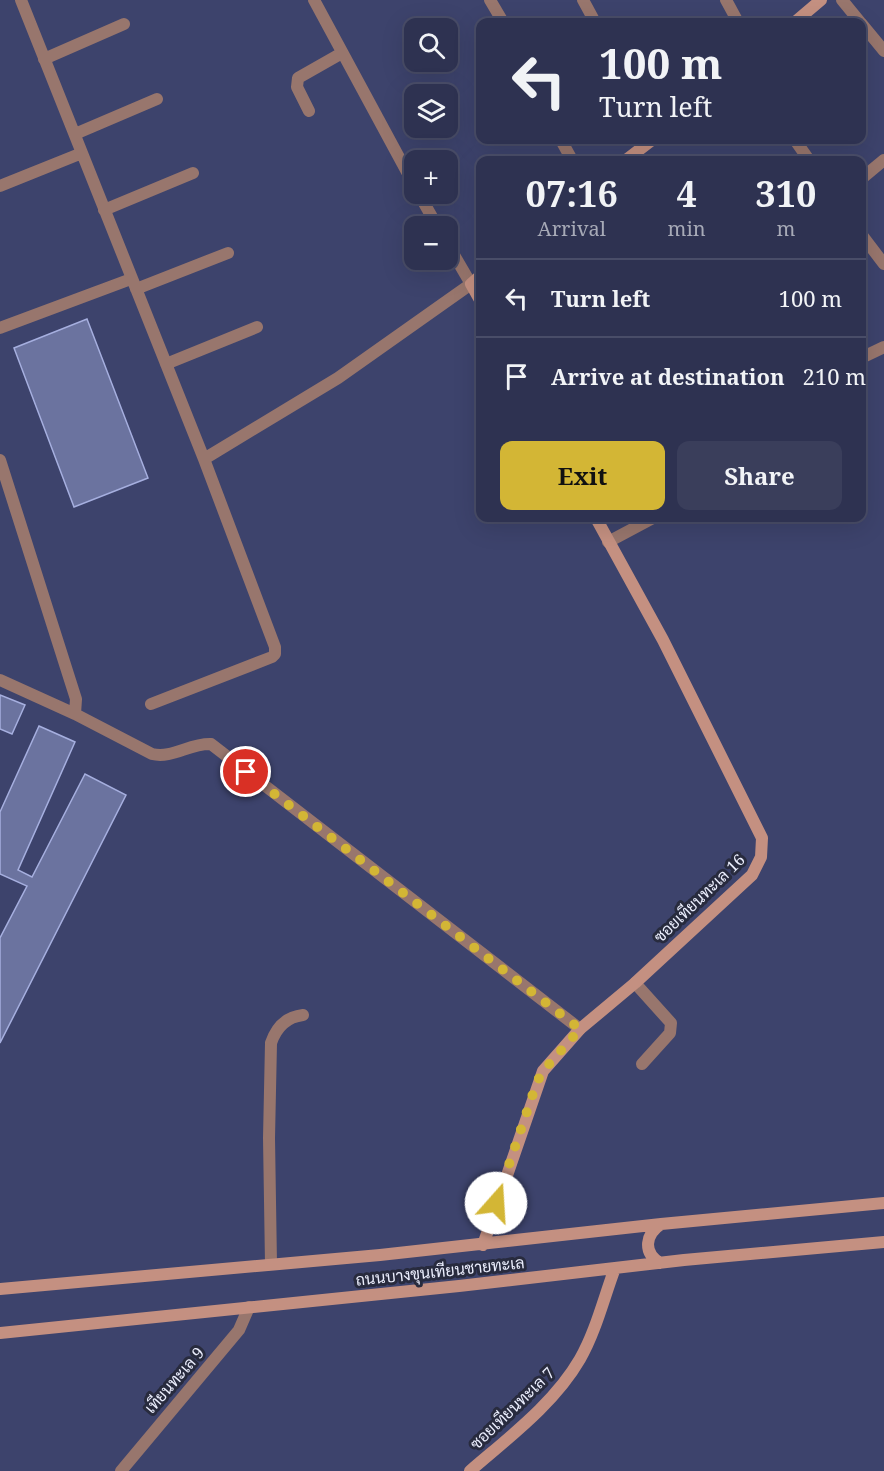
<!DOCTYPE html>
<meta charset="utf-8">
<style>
body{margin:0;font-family:"Noto Serif",Sarabun,serif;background:#3a3e5b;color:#f1f3f6;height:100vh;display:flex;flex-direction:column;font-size:22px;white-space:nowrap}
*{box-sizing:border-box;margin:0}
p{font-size:20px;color:#a7aab7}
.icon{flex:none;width:33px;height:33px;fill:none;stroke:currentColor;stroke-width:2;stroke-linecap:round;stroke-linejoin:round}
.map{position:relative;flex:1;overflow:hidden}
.side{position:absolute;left:476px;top:156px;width:390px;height:366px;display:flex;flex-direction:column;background:#2e3251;border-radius:12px;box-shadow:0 6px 24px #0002,0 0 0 2px #494d68}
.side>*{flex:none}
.top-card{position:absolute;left:476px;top:18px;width:390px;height:126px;border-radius:12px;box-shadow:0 6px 24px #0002,0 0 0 2px #494d68;background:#2e3251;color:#f1f3f6;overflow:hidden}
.controls{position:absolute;left:404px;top:18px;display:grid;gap:12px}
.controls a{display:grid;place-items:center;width:54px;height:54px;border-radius:12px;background:#2e3251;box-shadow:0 6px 24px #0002,0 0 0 2px #494d68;font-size:30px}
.pin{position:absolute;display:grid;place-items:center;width:51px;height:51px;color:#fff;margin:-26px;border:3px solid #fff;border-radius:50%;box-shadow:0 2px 6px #0007}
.me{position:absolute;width:66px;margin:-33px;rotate:19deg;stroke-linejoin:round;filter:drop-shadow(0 0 4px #0008)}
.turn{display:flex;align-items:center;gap:21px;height:126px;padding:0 24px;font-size:27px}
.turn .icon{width:78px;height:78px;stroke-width:2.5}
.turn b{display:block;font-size:42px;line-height:51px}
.eta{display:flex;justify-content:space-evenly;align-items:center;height:102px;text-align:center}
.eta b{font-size:36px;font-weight:700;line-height:42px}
.button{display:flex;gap:12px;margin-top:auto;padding:12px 24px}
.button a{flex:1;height:69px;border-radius:12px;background:#d3b635;color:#111;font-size:24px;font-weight:700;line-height:69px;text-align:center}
.button a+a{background:#3a3e5b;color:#f1f3f6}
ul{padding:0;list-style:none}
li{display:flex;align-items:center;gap:18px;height:78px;padding:0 24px;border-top:2px solid #494d68}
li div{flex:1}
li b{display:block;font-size:22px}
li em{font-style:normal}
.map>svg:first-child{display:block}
.building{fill:#6b739f;stroke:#a6afdf;stroke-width:1.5}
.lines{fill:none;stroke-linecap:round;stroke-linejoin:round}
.street{stroke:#98766d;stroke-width:12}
.secondary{stroke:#c49081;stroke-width:12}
.route{stroke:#d3b635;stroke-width:10;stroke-dasharray:0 18}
.labels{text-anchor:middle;stroke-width:6;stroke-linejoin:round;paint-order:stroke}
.street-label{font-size:16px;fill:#ebeefd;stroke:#282b3e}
</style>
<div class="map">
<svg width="884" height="1471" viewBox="0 0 884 1471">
<rect width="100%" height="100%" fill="#3d436c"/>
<path class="building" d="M87 319 148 478 74 507 14 348Z
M0 695 25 705 12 734 0 729Z
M39 726 75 742 18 870 32 877 85 774 126 795 0 1043V938L27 886 0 874V812Z"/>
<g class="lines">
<path class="street" d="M21 0 204 459 275 647V654L272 657 151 704
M314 0 414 185
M490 0 503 22
M583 0 595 22
M726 0 738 22
M842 0 860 22
M861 23 884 51
M44 59 124 24
M309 111 297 87 298 78 342 53
M75 134 157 99
M561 140 572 160
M795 140 809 160
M861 179 884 160
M0 186 82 153
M419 194 437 226
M104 210 193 173
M861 234 884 264
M136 289 228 253
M0 328 131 279
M861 358 884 347
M166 364 257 327
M204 459 338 378 471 284 447 243
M0 460 76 699 75 714
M608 542 653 518
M0 680 75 714 152 754C172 759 190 743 211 744L580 1029
M635 983 671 1023 670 1033 642 1064
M271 1264 269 1138 271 1043C276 1028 286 1017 303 1015
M121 1471 239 1330 249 1307"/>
<path class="secondary" d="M795 22 821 0
M626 160 652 140
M480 276 471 284 480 300
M483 1245 543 1071 580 1029 635 983 752 875 761 857 762 838 663 640 596 518
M660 1263C642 1252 646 1234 661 1224
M0 1289 380 1255 661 1224 884 1203
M0 1333 459 1286 684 1260 884 1242
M470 1471C508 1438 554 1404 580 1359 596 1331 604 1297 615 1268"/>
</g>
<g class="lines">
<path class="route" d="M246 772 580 1029 543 1071 537 1082 496 1203"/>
</g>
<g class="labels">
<g class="street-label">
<text transform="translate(699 898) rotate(-44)" y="6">ซอยเทียนทะเล 16</text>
<text transform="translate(440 1271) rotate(-6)" y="6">ถนนบางขุนเทียนชายทะเล</text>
<text transform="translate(174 1380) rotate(-49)" y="6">เทียนทะเล 9</text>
<text transform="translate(512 1408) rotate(-44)" y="6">ซอยเทียนทะเล 7</text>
</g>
</g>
</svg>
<div class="controls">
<a><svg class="icon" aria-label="search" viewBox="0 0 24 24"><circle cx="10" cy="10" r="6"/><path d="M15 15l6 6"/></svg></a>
<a><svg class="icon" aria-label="layers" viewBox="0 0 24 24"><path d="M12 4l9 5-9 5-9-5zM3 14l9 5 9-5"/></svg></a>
<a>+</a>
<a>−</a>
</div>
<div class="pin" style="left:246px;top:772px;background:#d93025"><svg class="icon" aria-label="arrive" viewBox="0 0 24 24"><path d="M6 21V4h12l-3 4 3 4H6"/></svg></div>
<svg class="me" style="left:496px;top:1203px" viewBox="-20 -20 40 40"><circle r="19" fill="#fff"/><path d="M0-13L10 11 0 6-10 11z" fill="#d3b635"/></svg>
<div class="top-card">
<div class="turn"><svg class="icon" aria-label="left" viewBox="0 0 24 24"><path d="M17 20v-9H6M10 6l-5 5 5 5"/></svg><div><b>100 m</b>Turn left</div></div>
</div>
<section class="side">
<div class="eta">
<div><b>07:16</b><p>Arrival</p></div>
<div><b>4</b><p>min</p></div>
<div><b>310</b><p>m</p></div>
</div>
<ul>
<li><svg class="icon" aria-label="left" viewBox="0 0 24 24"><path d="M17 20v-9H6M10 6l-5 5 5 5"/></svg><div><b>Turn left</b></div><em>100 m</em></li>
<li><svg class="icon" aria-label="arrive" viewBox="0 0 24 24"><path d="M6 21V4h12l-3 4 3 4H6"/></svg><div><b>Arrive at destination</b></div><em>210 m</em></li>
</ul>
<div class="button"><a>Exit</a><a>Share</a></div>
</section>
</div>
